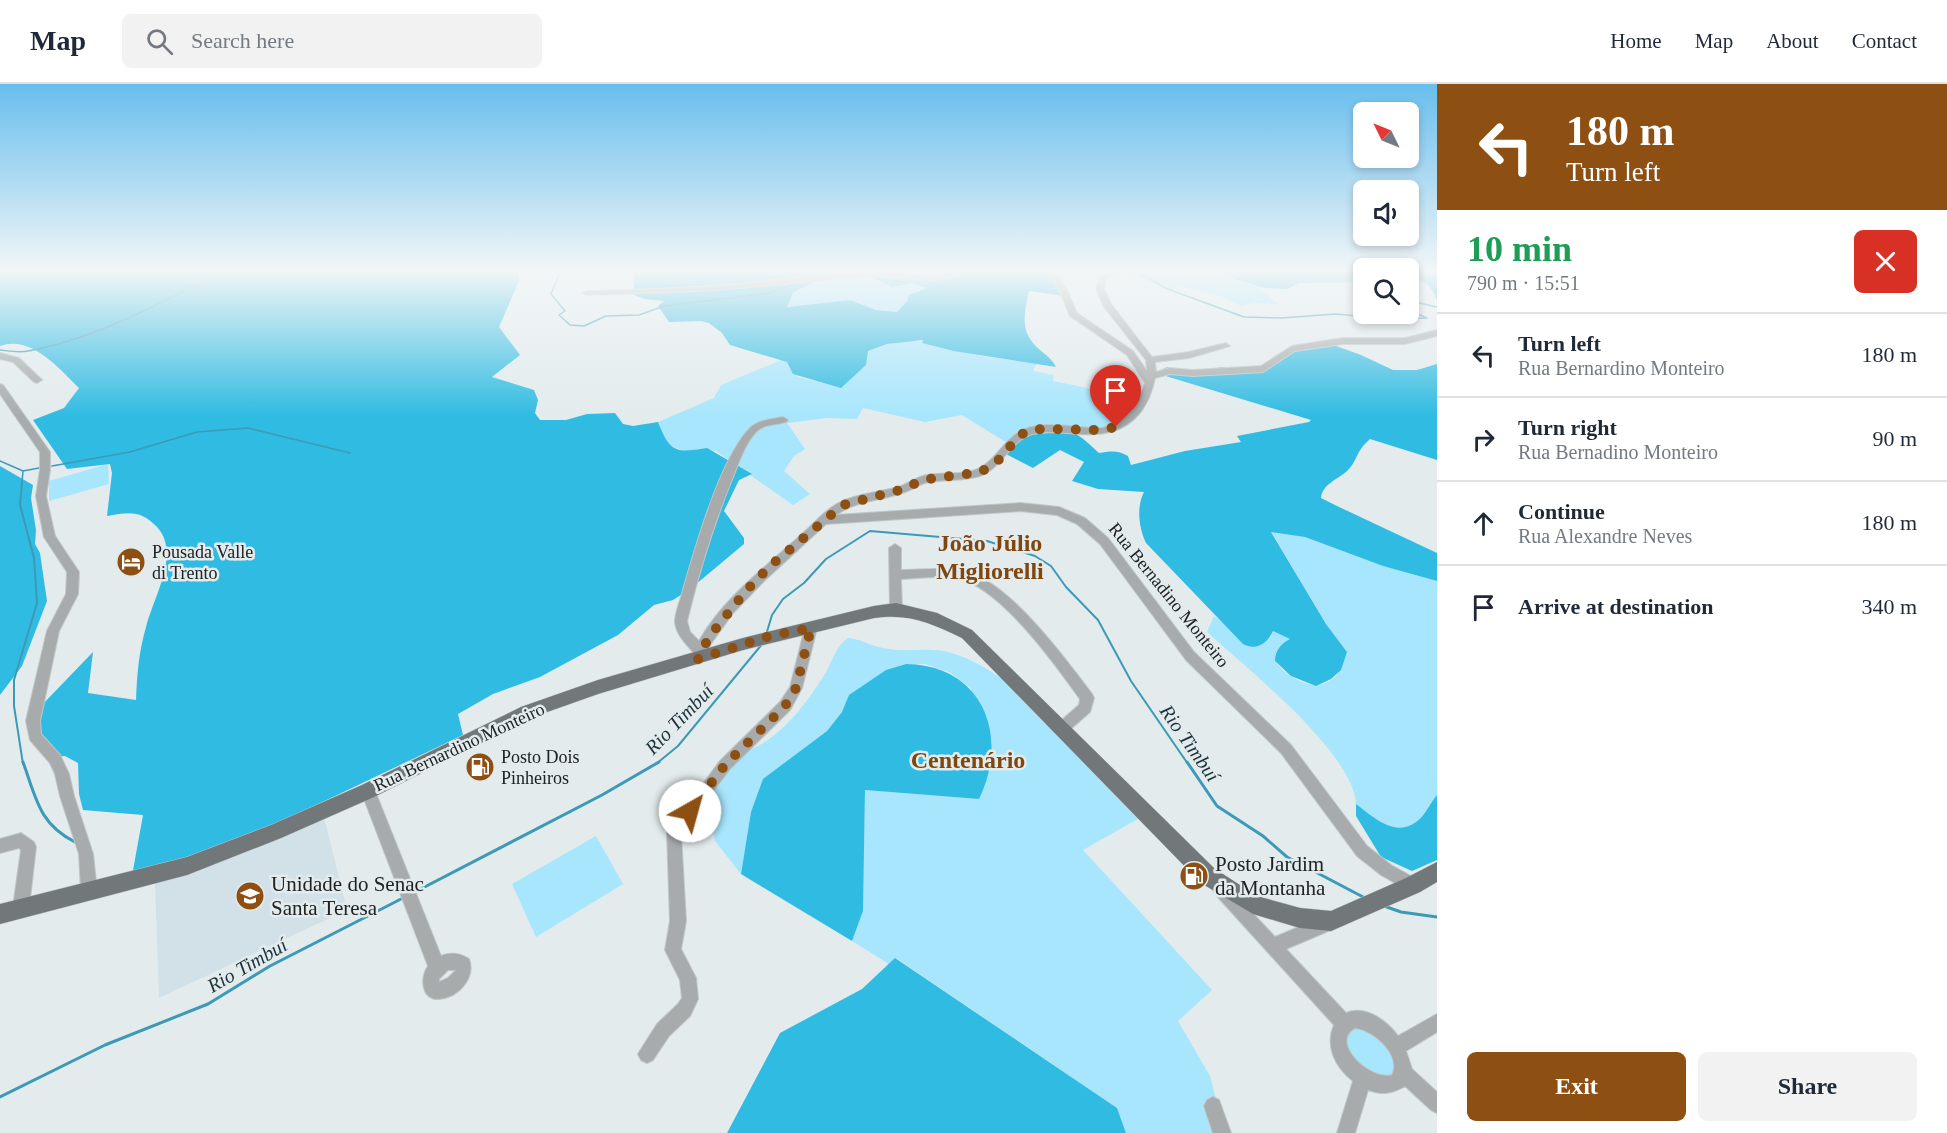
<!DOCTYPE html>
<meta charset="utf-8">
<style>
body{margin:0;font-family:Georgia,serif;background:#f2f2f3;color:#1f2937;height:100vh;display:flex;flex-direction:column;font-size:22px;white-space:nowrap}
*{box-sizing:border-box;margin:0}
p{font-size:20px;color:#747a83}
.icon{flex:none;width:33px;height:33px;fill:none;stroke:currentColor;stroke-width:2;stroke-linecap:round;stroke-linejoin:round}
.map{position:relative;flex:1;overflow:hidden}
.drawer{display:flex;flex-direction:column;background:#fff;width:510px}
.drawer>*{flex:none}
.banner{background:#8d4f12;color:#fff;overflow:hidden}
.needle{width:39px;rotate:313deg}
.tools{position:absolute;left:1353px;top:18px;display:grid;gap:12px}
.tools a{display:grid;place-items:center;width:66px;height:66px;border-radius:9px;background:#fff;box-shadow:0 3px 9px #0003;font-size:30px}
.pin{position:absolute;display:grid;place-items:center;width:51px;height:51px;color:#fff;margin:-62px -26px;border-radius:50% 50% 50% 0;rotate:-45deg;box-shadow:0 0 6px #0007}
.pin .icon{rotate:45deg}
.me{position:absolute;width:66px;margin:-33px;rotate:38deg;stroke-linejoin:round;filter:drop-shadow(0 0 4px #0008)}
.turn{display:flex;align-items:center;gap:21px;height:126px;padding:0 30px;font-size:27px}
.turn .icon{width:78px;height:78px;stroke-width:2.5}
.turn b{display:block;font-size:42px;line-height:51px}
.round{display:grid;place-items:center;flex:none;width:63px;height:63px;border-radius:9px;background:#f2f2f3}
.overview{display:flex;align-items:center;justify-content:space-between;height:102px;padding:0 30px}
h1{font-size:36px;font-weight:700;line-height:45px;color:#1e9e55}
.primary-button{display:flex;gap:12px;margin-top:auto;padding:12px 30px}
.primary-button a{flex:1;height:69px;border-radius:9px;background:#8d4f12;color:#fff;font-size:24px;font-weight:700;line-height:69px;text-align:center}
.primary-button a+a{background:#f2f2f3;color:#1f2937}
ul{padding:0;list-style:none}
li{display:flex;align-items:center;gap:18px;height:84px;padding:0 30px;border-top:2px solid #e0e1e3}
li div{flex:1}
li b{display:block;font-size:22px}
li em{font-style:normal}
header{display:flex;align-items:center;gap:36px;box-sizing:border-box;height:84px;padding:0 30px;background:#fff;border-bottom:2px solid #e0e1e3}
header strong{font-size:28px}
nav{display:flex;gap:33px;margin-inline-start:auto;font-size:21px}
.search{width:420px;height:54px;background:#f2f2f3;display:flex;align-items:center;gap:15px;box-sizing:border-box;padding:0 21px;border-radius:9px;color:#747a83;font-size:22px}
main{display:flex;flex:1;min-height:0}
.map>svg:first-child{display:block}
.built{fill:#d1e1e7}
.green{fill:#a7e6fd}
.forest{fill:#30bbe2}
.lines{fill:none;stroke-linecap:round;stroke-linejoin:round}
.stream-far2{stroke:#3d9ab6;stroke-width:1.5}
.stream-far1{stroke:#3d9ab6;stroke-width:2}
.stream{stroke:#3d9ab6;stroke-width:3}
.minor-casing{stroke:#c0c7c9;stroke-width:2}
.major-casing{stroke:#c0c7c9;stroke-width:1}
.minor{fill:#a8abac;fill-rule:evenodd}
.major{fill:#727779;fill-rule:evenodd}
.route{stroke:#8d4f12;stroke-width:10;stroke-dasharray:0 18}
.labels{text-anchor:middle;stroke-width:5;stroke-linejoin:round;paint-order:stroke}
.poi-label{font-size:18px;fill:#202223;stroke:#e3ebed;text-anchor:start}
.street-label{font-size:18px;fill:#202223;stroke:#e3ebed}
.water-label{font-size:20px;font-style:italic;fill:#1d333b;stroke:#e3ebed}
.near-poi-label{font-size:21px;fill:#202223;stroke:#e3ebed;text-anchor:start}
.district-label{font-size:24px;font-weight:bold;fill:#7f470f;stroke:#e3ebed}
</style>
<header>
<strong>Map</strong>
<div class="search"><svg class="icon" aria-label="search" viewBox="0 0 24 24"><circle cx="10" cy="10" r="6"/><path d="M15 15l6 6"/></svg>Search here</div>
<nav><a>Home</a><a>Map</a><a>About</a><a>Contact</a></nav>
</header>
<main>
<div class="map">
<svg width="1437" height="1049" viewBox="0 0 1437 1049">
<rect width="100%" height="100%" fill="#e3ebed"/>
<path class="built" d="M324 733 347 826 159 914 155 798Z"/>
<path class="green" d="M844 186H968C945 201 917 195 892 189V203L913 199 928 204 909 211 907 217 897 228 876 226 850 216 787 224 793 209 824 192 842 189Z
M1129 186H1217L1234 195 1256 202 1278 220 1255 219 1241 222C1222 210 1200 206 1178 202L1173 207 1140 194Z
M913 256 986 273 1037 279 1033 287 1054 291 1053 297 1107 308 1112 329 1134 334C1121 354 1093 347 1073 349 1052 351 1030 356 1009 360L962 331 925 338 863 324 857 335 827 334 787 339 805 365 794 372 784 387 810 410 793 421 716 367 697 365 689 369 666 360 658 338 714 314 721 301 781 276 787 278 798 293 841 303 866 281 868 267 887 260Z
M108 380 109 400 49 417V397Z
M1271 447 1305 453 1383 482 1437 497V711C1430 719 1425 732 1416 738 1395 754 1372 732 1356 720 1354 669 1244 582 1207 548L1214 532 1229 543 1238 555 1270 554 1273 547 1291 555 1275 577C1289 597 1324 614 1340 586 1344 581 1343 574 1347 568L1326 540Z
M848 554C861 555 871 562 883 564 904 569 927 563 948 568 1020 587 1091 679 1143 732L1083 766 1212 906 1178 937 1210 992 1225 1049H1126L1117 1024 896 874 889 880 852 857 863 827 865 706 979 715 971 604 949 588 925 580H906L886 586 850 611 842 628 827 647 802 666 751 728 741 790 715 757 708 712 742 662 752 665C783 651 808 618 826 588 833 576 836 562 848 554Z
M596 752 623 800 536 853 512 800Z
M1356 941 1378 949 1396 975 1394 990C1375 1001 1362 983 1347 971L1344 948Z"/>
<path class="forest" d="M0 186H519V197L499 243 520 271 492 293 534 306 538 316 535 329 540 336H566L587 330 615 329 623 340 633 342 658 338C670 369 676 369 707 364L752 390 739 396 724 427 744 454V460L689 506 673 516 654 521 618 551 540 593 493 610 458 630 463 651 239 758 132 792 143 731 83 726 79 710 78 679 65 672 52 673 34 653 41 622 93 568 88 609 136 616C137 590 139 567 146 543 154 512 181 469 157 443 141 426 129 428 107 432L112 389 110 380 67 385 33 336 64 324 79 304C59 285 32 251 0 262Z
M634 186H844L842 189 824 192 793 209 787 223 850 216 876 226 897 228 907 217 909 211 927 204 913 199 892 203 867 191 892 189 920 196 947 194 968 186H1053L1065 212 1029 207C1024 230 1019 249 1040 266 1046 271 1052 275 1056 283L954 267 922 259 923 256 887 260 868 267 866 281 841 304 793 290 787 278 730 261 722 249 709 239 701 237 669 238 658 222 664 217 645 215 634 211Z
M1217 186H1363V198L1299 199 1287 205 1265 204 1234 195Z
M1409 186H1437V216C1431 202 1425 195 1409 194Z
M1325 258 1361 271 1393 286H1417L1437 280V376L1370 355C1355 368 1358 376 1348 386 1339 395 1322 400 1321 414L1337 422 1437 469V497L1383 482 1305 453 1271 448 1326 540 1347 568 1341 586 1331 595 1316 602 1291 592 1275 577C1275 566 1282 559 1290 555L1273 547C1267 560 1256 567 1243 560L1146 459C1139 444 1136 423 1144 408L1098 405 1072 397 1084 378 1060 366 1033 384 1006 370C1015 346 1051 343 1073 349 1082 352 1092 363 1099 369 1111 367 1118 366 1128 372L1131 381 1185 367 1241 358 1237 352 1309 338 1311 336 1159 290V287L1167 283 1188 288 1223 283H1263L1290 263Z
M0 382 33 401 31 414 36 446 35 460 40 469 47 517 22 582 0 611Z
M906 580C983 581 1010 652 979 715L865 706 863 827 852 857 741 790 751 728 763 695 827 647 842 628 849 611 886 586Z
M1437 711V776L1412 787 1381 773 1356 732V720C1372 732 1395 754 1416 738 1425 732 1430 719 1437 711Z
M895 874 1117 1024 1126 1049H727L780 949 862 905Z"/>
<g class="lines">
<path class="stream-far2" d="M551 186 559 191 551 210 565 227 559 231 570 241 584 242 606 232 639 231 664 222 770 209 798 198
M1135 186 1165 204 1244 233 1281 234 1336 230 1389 235 1427 234 1408 226
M812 192 831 186
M1408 220 1415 218 1437 223
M0 266C9 267 19 269 28 267 93 256 163 218 221 188
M0 377 23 387 39 384
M52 382 130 368 197 348 248 344 350 369
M22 399 23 387"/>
<path class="stream-far1" d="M22 398 20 421 34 474 37 519 14 596V622L23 680
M766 551 772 531 783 515 804 499 826 475 870 447 987 457 1035 472 1051 482 1066 503 1098 536 1131 597 1188 680
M656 680 678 662 763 559"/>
<path class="stream" d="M23 678C36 714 39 740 75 758
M1187 678 1217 722 1263 752 1287 773 1365 814
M413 809 602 711 659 678
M1384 822 1401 828 1437 833
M0 1013 105 961 208 920 270 882 403 814"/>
<g class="minor-casing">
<path id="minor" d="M958 186H968C945 204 897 191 868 192L718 206 587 211 583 209 587 207C638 206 688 204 739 200 782 196 824 189 867 187 895 186 934 197 958 186Z
M1047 186H1055L1068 208 1077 229 1133 267 1147 287 1146 276 1104 223 1096 205C1099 192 1106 185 1119 186L1106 196 1104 205 1111 220 1152 273 1189 268 1226 259 1230 262 1189 274 1155 278 1156 288 1170 284 1193 286 1261 282 1292 262 1343 254H1405L1437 246V252L1405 260H1343L1295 267 1263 288 1193 292 1170 290 1155 294C1146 336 1121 353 1079 350 1064 349 1048 346 1033 350 1011 355 1002 384 980 392 964 397 947 395 930 398 920 399 914 405 905 408 881 417 857 416 836 431L1020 419 1059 423 1085 434 1108 454 1194 568 1291 661 1367 762 1391 781 1418 796 1421 801 1418 806 1413 809 1381 791 1357 772 1281 669 1186 576 1100 460 1077 440 1057 431 1020 427 826 440 764 497 733 529 710 561 701 579 697 580 693 579 691 575 694 569C686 560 676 550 675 538 675 528 681 515 683 506 695 464 720 376 749 345 757 336 772 335 783 333L788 336 786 338C776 341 764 340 756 348 745 360 739 378 733 393 714 439 699 488 687 537L690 548 699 557C724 513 766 483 802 450 816 438 827 423 845 416 862 409 880 408 898 403 908 400 916 393 927 391 942 388 957 391 972 387 994 381 1002 357 1021 347 1044 335 1076 345 1102 344 1126 338 1138 322 1145 299L1127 271 1070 232 1060 208Z
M0 269 19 274 42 296 37 299 34 298 13 278 0 275Z
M0 300 3 301 50 368V386L46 412 55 452 79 488 78 510 59 547 40 637 41 650 60 671 69 690 74 712 93 770 97 807 94 812 89 815 84 812 81 807 79 770 60 712 55 690 50 679 30 656 26 637 47 547 66 510 67 488 44 453 36 412 40 386V368L0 310Z
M895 460 901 464V486C924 486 949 482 971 489 1014 505 1064 573 1092 610L1094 614 1090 628 1066 649 1061 651 1056 649 1054 645 1056 641 1079 621 1080 615C1055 580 1006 512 966 497 946 490 921 494 901 495L902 525 900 528H892L890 525 889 464Z
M811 539 815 541 817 544 802 604 790 626 730 685 681 750 686 837 681 865 696 894 698 915 690 932 669 952 653 976 647 979 641 976 638 970 657 940 678 920 682 914 680 896 665 866 670 837 667 748 720 677 780 618 790 603 805 544 807 541Z
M368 700 373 702 441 872C451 868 459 869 469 875 476 894 458 914 439 915 421 916 420 893 428 882L361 707 363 702ZM448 886H456L448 894 439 898V895Z
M21 749 34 758 36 763 29 823 26 828 21 831 16 828 13 823 21 766 19 764 0 769V755Z
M1221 798 1226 801 1275 853 1327 831 1333 833 1335 839 1333 845 1286 865 1346 929C1366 921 1387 937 1398 952L1437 930V948L1406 967 1412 985 1437 1008V1029L1431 1026 1405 1002C1392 1010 1382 1011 1368 1006L1355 1049H1337L1353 997C1335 983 1325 962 1334 941L1216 811 1213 806 1216 801ZM1355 944C1374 946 1402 971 1392 991 1369 997 1329 958 1355 944Z
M1213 1013 1219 1016 1231 1049H1213L1204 1022 1207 1016Z"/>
</g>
<g class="major-casing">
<path id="major" d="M896 519 937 529 972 546 1215 785 1257 812 1300 824 1331 827 1406 794 1437 778V798L1420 808 1331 847 1300 844 1253 830 1201 799 962 554C931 539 909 529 874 534L743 566 598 610 533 633 374 713 281 754 187 791 0 840V820L187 773 271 741 362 701 521 623 598 596 743 554 874 522Z"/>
</g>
<use href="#minor" class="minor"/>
<use href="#major" class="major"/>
</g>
<linearGradient id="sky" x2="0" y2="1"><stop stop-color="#68beed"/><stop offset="0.56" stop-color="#f2f6f7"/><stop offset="1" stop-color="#f2f6f7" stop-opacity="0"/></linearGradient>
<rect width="1437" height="333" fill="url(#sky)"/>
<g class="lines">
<path class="route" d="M690 727 725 681 785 622 796 604 811 544 770 552 698 575 709 553 746 507 770 482 843 421 904 405 922 396 981 388 1004 372 1015 355 1027 347 1041 345 1101 346 1116 343"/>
</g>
<defs>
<g id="hotel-disc" transform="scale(1.5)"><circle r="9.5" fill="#8d4f12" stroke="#e3ebed"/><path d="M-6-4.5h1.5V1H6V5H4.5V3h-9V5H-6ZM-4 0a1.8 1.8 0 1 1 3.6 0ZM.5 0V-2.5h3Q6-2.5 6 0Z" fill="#fff"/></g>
<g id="fuel-disc" transform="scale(1.5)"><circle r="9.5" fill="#8d4f12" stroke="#e3ebed"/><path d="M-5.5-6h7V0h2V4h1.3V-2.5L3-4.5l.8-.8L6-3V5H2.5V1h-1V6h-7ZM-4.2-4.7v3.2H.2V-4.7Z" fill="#fff"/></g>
<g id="school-disc" transform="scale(1.5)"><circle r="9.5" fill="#8d4f12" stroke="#e3ebed"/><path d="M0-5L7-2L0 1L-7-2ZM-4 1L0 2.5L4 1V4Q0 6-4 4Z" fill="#fff"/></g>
</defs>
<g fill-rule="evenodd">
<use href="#hotel-disc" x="131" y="478"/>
<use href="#fuel-disc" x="480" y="683"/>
<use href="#fuel-disc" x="1194" y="792"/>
<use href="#school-disc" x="250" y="812"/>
</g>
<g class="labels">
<g class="poi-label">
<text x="152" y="474">Pousada Valle<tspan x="152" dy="21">di Trento</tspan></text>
<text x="501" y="679">Posto Dois<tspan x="501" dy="21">Pinheiros</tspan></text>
</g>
<g class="street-label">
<text transform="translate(1169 511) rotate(51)" y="6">Rua Bernadino Monteiro</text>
<text transform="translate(459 663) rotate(-25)" y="6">Rua Bernardino Monteiro</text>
</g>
<g class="water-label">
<text transform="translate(679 635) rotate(-46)" y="7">Rio Timbuí</text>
<text transform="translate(1190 659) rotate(55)" y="7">Rio Timbuí</text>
<text transform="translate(247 881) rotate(-30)" y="7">Rio Timbuí</text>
</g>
<g class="near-poi-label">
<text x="1215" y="787">Posto Jardim<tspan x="1215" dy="24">da Montanha</tspan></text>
<text x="271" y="807">Unidade do Senac<tspan x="271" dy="24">Santa Teresa</tspan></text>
</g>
<g class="district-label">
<text x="990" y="467">João Júlio<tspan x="990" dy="28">Migliorelli</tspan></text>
<text x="968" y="684">Centenário</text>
</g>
</g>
</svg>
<div class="tools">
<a><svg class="needle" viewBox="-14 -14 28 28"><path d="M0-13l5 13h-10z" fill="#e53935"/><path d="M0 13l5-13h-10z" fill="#747a83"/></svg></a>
<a><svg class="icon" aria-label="sound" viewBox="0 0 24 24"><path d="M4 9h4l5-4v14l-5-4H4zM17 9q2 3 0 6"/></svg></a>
<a><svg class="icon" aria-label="search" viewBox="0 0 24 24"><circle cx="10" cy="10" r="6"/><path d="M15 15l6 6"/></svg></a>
</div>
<div class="pin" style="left:1116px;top:343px;background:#d93025"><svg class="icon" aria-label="arrive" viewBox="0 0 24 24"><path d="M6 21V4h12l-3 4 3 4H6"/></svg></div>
<svg class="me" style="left:690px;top:727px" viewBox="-20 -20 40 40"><circle r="19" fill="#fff"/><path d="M0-13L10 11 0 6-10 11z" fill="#8d4f12"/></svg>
</div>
<section class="drawer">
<div class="banner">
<div class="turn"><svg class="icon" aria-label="left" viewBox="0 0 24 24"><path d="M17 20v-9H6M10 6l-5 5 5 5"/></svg><div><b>180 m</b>Turn left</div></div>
</div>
<div class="overview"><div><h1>10 min</h1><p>790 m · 15:51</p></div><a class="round" style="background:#d93025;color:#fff"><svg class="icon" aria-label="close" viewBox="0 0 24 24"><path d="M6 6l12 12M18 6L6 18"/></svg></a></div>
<ul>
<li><svg class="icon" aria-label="left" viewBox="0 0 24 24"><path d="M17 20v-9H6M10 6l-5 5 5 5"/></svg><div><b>Turn left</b><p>Rua Bernardino Monteiro</p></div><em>180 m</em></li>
<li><svg class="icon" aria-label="right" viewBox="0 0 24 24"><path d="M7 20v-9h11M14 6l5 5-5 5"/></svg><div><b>Turn right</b><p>Rua Bernadino Monteiro</p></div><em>90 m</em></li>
<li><svg class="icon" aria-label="ahead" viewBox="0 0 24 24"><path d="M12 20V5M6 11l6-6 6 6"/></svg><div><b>Continue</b><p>Rua Alexandre Neves</p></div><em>180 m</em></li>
<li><svg class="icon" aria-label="arrive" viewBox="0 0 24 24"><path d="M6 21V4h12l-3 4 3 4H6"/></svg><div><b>Arrive at destination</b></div><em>340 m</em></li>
</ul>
<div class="primary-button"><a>Exit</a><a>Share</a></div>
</section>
</main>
